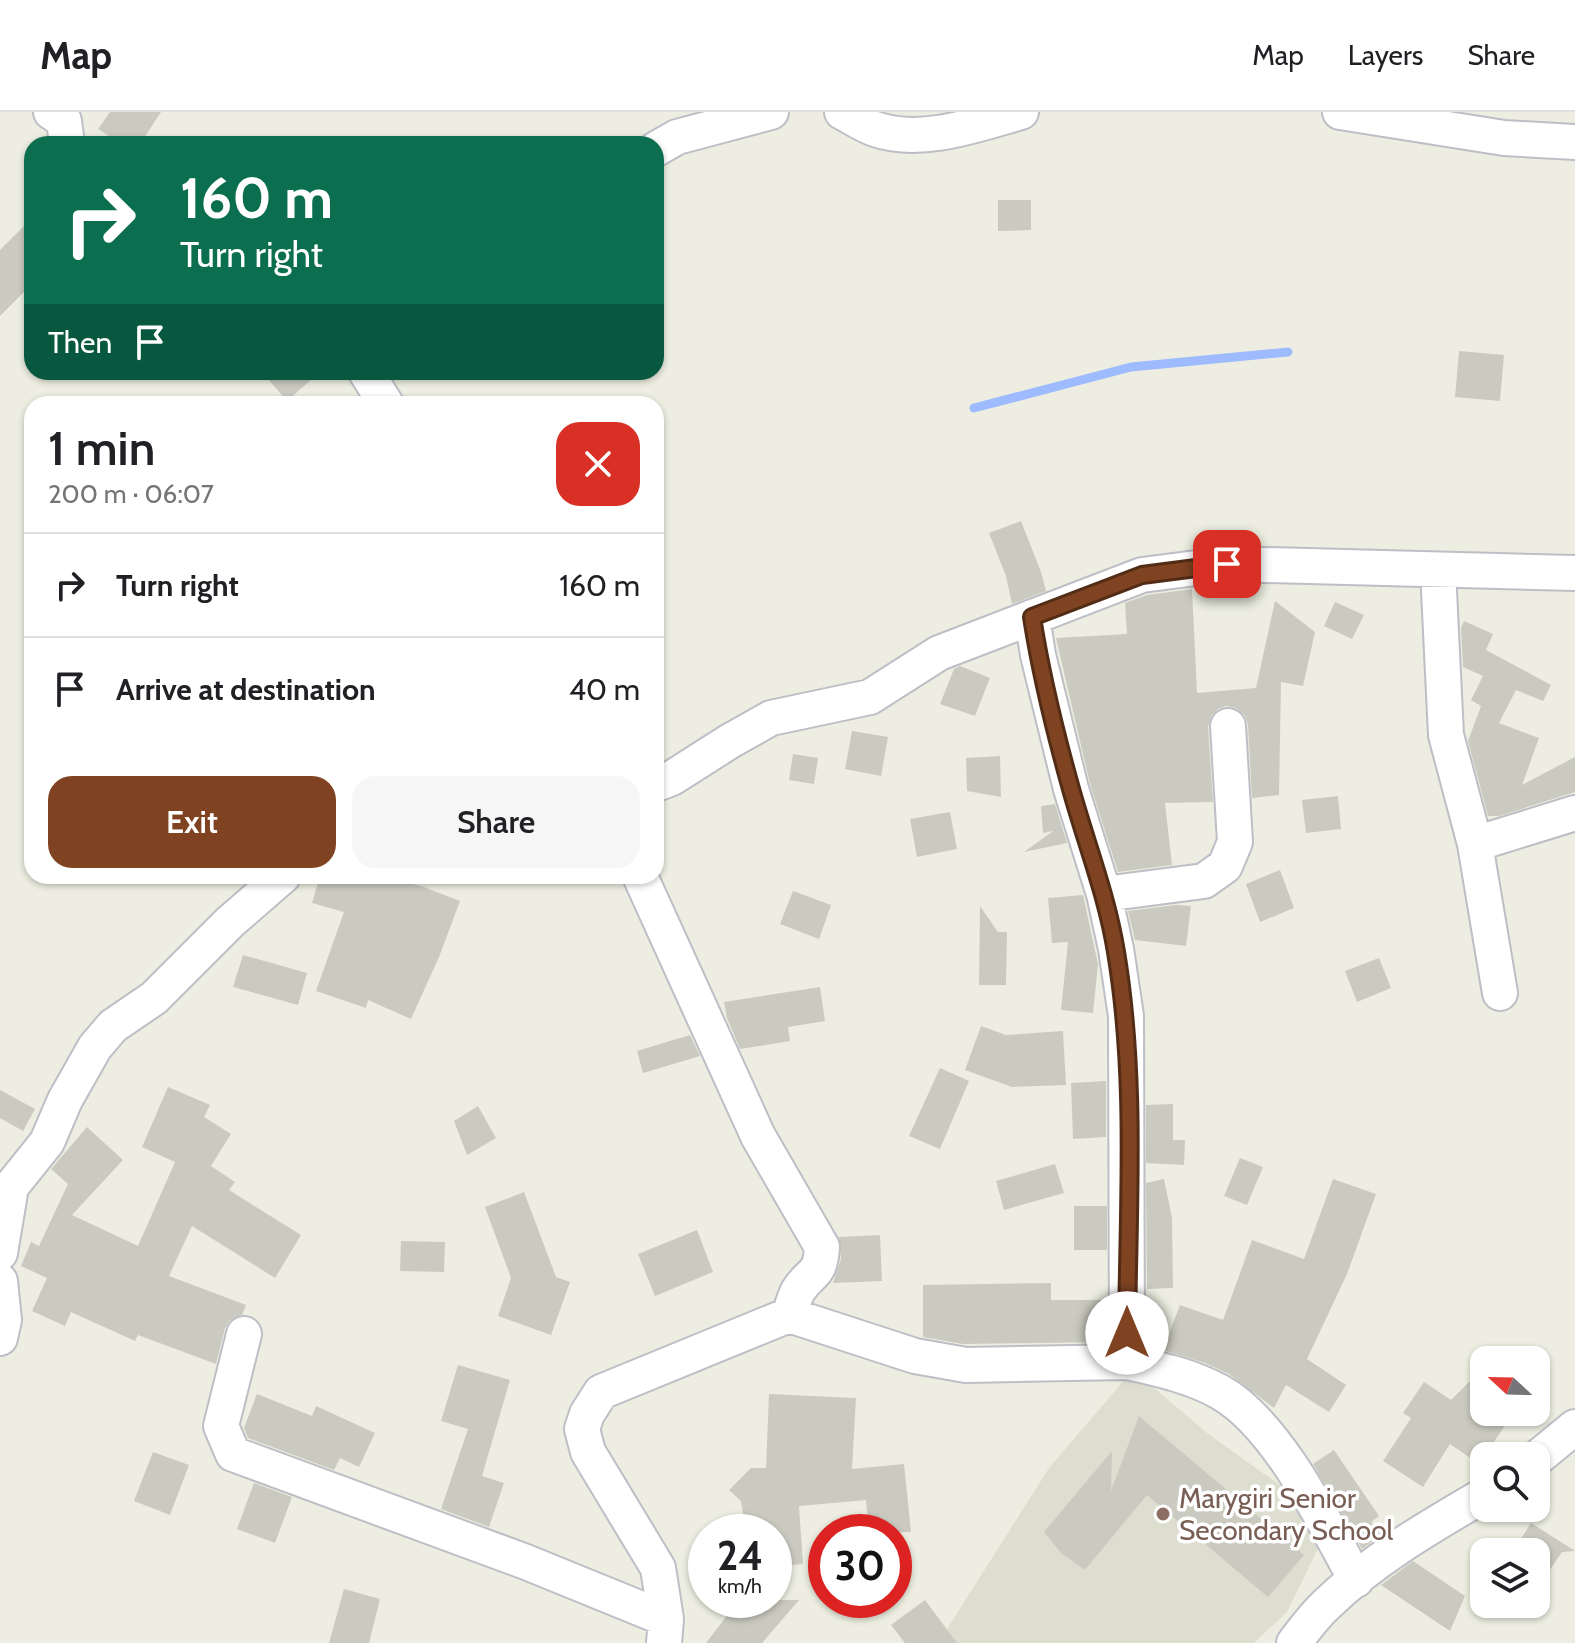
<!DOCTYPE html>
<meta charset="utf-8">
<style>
body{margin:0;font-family:Cabin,sans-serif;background:#f6f6f6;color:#202124;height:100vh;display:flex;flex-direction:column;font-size:30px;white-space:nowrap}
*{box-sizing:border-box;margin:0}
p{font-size:26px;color:#757577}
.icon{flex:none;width:44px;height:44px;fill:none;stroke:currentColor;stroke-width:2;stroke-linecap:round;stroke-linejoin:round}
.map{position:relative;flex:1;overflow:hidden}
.drawer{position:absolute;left:24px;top:284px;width:640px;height:488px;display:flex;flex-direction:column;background:#fff;border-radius:24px;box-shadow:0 2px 6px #0004}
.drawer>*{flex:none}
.banner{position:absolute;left:24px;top:24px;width:640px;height:244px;border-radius:24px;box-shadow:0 2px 6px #0004;background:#0b6e4f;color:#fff;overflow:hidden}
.needle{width:52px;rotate:292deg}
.controls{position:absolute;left:1470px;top:1234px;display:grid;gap:16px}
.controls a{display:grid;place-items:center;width:80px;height:80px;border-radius:16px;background:#fff;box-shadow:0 2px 6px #0004;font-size:40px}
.speed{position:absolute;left:688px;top:1402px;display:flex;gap:16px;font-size:40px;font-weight:700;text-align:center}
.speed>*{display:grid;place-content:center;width:104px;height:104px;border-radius:50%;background:#fff;box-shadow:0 2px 6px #0004;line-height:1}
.speed small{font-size:20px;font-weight:400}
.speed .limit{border:12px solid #d22;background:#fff;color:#111}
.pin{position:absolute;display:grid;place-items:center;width:68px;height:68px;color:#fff;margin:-34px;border-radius:16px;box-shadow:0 4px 12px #0006}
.me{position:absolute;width:88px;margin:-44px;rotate:0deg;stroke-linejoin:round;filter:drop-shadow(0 0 6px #0008)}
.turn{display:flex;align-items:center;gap:28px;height:168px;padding:0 24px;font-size:36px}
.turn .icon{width:104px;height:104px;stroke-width:2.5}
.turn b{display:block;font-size:56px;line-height:68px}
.then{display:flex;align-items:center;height:76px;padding:0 24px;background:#0003;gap:16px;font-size:30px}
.round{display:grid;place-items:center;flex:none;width:84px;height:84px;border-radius:24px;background:#f6f6f6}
.summary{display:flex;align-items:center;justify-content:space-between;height:136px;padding:0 24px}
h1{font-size:48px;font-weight:600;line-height:60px}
.button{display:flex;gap:16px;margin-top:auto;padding:16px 24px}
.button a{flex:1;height:92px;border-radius:24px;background:#7f4322;color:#fff;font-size:32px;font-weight:600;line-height:92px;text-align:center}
.button a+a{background:#f6f6f6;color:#202124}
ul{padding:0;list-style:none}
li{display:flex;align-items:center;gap:24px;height:104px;padding:0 24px;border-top:2px solid #e0e0e0}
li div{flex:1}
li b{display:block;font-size:30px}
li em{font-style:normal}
header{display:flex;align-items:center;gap:48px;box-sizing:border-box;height:112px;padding:0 40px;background:#fff;border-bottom:2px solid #e0e0e0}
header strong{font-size:38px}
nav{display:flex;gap:44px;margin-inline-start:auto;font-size:28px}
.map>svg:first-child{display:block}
.education{fill:#ddded0}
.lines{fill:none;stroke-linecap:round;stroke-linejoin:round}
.stream{stroke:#9fbbff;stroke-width:9}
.building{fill:#cbcac0}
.street-casing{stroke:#bebec6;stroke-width:38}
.street{stroke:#fff;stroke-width:34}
.route-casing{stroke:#532c16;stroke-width:20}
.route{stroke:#7f4322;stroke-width:14}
.education-dot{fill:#8d6e63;stroke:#fff;stroke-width:3}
.labels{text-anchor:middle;stroke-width:7;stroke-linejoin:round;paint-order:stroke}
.education-label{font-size:28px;fill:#785e54;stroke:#fff;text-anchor:start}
</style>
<header>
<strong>Map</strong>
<nav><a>Map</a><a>Layers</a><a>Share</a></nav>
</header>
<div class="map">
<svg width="1575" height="1531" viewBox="0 0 1575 1531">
<rect width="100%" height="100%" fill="#edeee1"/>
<path class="education" d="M1133 1258 1207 1321 1291 1381 1324 1424 1287 1500 1254 1531H955L947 1517 1049 1356Z"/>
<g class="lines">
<path class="stream" d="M974 296 1131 255 1288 240"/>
</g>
<path class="building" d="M110 0H161L140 32H121L98 17Z
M998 88H1031V118L998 119Z
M32 106V172L0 204V138Z
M1459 239 1504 243 1500 289 1455 285Z
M262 260H320L287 289Z
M1021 409 1041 460 1046 479 1012 492 1006 464 989 421Z
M1192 477 1197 581 1256 576 1275 489 1315 520 1303 574 1281 570 1279 683 1252 686 1248 613 1245 604 1236 596 1226 594 1218 597 1211 604 1208 615 1213 690 1165 691 1172 753 1118 760 1090 672 1056 526 1127 522 1125 491 1147 483Z
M1335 490 1364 503 1352 527 1324 514Z
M1464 509 1493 522 1486 538 1551 573 1543 589 1516 578 1499 611 1539 626 1522 673 1575 645V680L1499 704H1488L1468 629 1481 594 1471 588 1483 564 1463 555 1461 516Z
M960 554 990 566 975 604 940 592 954 557Z
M852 619 888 625 881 664 845 657Z
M793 642 818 646 814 672 789 668Z
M1000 644 1001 685 967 679 966 646Z
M1338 684 1341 717 1306 721 1302 688Z
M1055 692 1067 731 1024 740 1053 719 1043 721 1041 694Z
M950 700 957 737 917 745 910 707Z
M1280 758 1294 796 1260 810 1246 772Z
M320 764H380L421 774 460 789 439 845 411 907 368 888 366 896 316 879 344 800 312 791Z
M793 779 831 793 819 827 780 812Z
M1083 783 1098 852 1093 901 1061 898 1068 830 1052 831 1048 786Z
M1176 793 1191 794 1186 834 1135 828 1128 799Z
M980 794 998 820H1007L1006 873H979Z
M243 843 307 861 298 893 233 875Z
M1379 846 1391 876 1357 890 1345 859Z
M820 875 825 909 788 915 790 929 740 937 727 906 724 890Z
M981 914 1006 923 1063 919 1066 973 1012 975 965 958Z
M690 923 700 944 643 961 637 939Z
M940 956 969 969 940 1037 909 1024Z
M1106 969V1025L1073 1027 1071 971Z
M168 975 210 993 204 1005 231 1022 211 1054 235 1070 229 1078 301 1123 275 1166 192 1114 169 1164 246 1193 242 1203 230 1208 225 1216 216 1252 138 1223 135 1229 71 1200 65 1214 32 1199 47 1166 21 1154 31 1130 39 1134 68 1072 51 1057 87 1015 123 1048 72 1103 138 1134 175 1050 142 1035Z
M0 978 35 997 23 1019 0 1006Z
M1173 992V1028H1185L1184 1053 1146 1051V993Z
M478 994 496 1026 467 1043 454 1009Z
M1240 1046 1263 1055 1247 1093 1224 1084Z
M1055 1052 1064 1081 1004 1098 996 1069Z
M1164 1067 1172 1106 1173 1176 1147 1177 1146 1071Z
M1333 1067 1376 1082 1347 1162 1307 1247 1346 1273 1329 1300 1286 1273 1274 1296 1229 1262 1205 1251 1163 1238 1180 1193 1223 1208 1252 1128 1304 1147Z
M524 1080 556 1165 570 1170 551 1223 498 1204 511 1166 485 1095Z
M1074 1094H1107V1138H1074Z
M697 1118 713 1160 655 1184 638 1142Z
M880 1123 882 1169 833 1171 841 1147 839 1125Z
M401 1129 445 1130 444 1160 400 1159Z
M1051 1171V1188H1107V1230L963 1232 923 1225V1173Z
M458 1253 510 1268 482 1364 504 1371 489 1415 441 1397 468 1317 441 1309Z
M1484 1255V1300H1514L1479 1352 1450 1332 1423 1375 1383 1349 1411 1306 1403 1301 1424 1270 1451 1288Z
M257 1282 312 1304 316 1294 375 1321 359 1355 340 1346 334 1358 248 1326 244 1316Z
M769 1282 856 1286 852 1357 904 1352 911 1420H869L866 1388 799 1394 803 1452 792 1453 774 1473V1420H746L741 1389 729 1378 751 1356H766Z
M1139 1304 1304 1443 1268 1485 1147 1383 1085 1458 1061 1441 1044 1420 1112 1339 1111 1379Z
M1334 1338 1379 1404 1371 1410 1382 1422 1362 1437 1313 1352Z
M153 1340 189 1353 170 1403 134 1389Z
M254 1371 292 1385 275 1431 237 1417Z
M1531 1411 1575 1439 1562 1440 1536 1478V1440H1512Z
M1413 1449 1465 1484 1450 1519 1381 1473Z
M344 1477 380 1487 369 1531H329Z
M739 1488H799L762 1531H706Z
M925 1488 957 1531H905L891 1513Z"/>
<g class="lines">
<g class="street-casing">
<path id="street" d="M51 0 64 9 67 32
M842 0C852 5 863 13 875 17 920 33 976 13 1021 0
M1340 0 1504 26 1575 30
M656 37 677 25 771 0
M366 260 386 292
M1438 458 1446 623 1475 732 1500 881
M656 672 672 666 730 629 771 606 870 585 939 541 1142 463 1227 452 1575 461
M1475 732 1575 701
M640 764 758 1024 822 1135C820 1166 811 1158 798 1179 794 1186 792 1196 789 1203L601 1280 587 1302 582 1317 588 1340 658 1456 666 1507
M1104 782 1204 769 1225 754 1235 730 1228 614
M0 1141 11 1075 47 1030 65 988 95 935 113 914 154 886 230 810 283 764
M0 1169 4 1208 0 1226
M789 1203 915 1244 966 1253 1127 1250 1126 904 1116 837 1104 782 1071 677 1038 543 1032 505
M244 1222 221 1314 233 1342 526 1450 666 1507 664 1531
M1127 1250C1159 1257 1191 1264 1220 1280 1277 1312 1325 1411 1356 1468
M1536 1347 1575 1315
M1294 1531C1304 1518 1314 1504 1326 1493 1372 1448 1429 1415 1484 1383"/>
</g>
<use href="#street" class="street"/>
</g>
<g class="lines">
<g class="route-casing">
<path id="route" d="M1127 1221C1128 1095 1137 965 1116 840 1107 784 1086 731 1071 677 1055 620 1041 563 1032 505L1142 463 1227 452"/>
</g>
<use href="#route" class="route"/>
</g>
<circle class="education-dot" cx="1163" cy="1402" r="8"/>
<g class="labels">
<g class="education-label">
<text x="1179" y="1396">Marygiri Senior<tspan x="1179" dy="32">Secondary School</tspan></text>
</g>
</g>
</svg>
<div class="controls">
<a><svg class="needle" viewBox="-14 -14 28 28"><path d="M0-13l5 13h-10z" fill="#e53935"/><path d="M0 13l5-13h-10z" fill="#757577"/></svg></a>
<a><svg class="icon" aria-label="search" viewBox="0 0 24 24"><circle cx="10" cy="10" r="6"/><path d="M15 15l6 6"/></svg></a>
<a><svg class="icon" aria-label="layers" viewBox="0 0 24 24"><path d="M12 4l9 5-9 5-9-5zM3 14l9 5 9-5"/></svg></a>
</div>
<div class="speed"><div>24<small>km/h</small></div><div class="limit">30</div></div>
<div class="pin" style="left:1227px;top:452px;background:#d93025"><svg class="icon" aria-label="arrive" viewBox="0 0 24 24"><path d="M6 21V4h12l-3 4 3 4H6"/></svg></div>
<svg class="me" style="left:1127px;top:1221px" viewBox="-20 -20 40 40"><circle r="19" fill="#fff"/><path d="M0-13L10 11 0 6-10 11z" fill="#7f4322"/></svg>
<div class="banner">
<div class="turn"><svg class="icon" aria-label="right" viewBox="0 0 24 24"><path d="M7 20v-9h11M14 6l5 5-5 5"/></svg><div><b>160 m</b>Turn right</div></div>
<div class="then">Then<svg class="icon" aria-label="arrive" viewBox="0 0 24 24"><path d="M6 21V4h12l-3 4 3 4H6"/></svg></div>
</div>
<section class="drawer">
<div class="summary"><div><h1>1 min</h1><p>200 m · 06:07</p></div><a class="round" style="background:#d93025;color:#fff"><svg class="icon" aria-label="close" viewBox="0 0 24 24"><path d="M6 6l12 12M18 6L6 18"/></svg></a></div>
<ul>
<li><svg class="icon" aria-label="right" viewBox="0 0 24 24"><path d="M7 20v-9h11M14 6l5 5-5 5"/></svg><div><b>Turn right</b></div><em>160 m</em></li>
<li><svg class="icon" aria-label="arrive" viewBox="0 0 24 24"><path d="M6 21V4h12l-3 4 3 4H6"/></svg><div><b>Arrive at destination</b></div><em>40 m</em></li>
</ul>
<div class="button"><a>Exit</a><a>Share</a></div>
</section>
</div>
